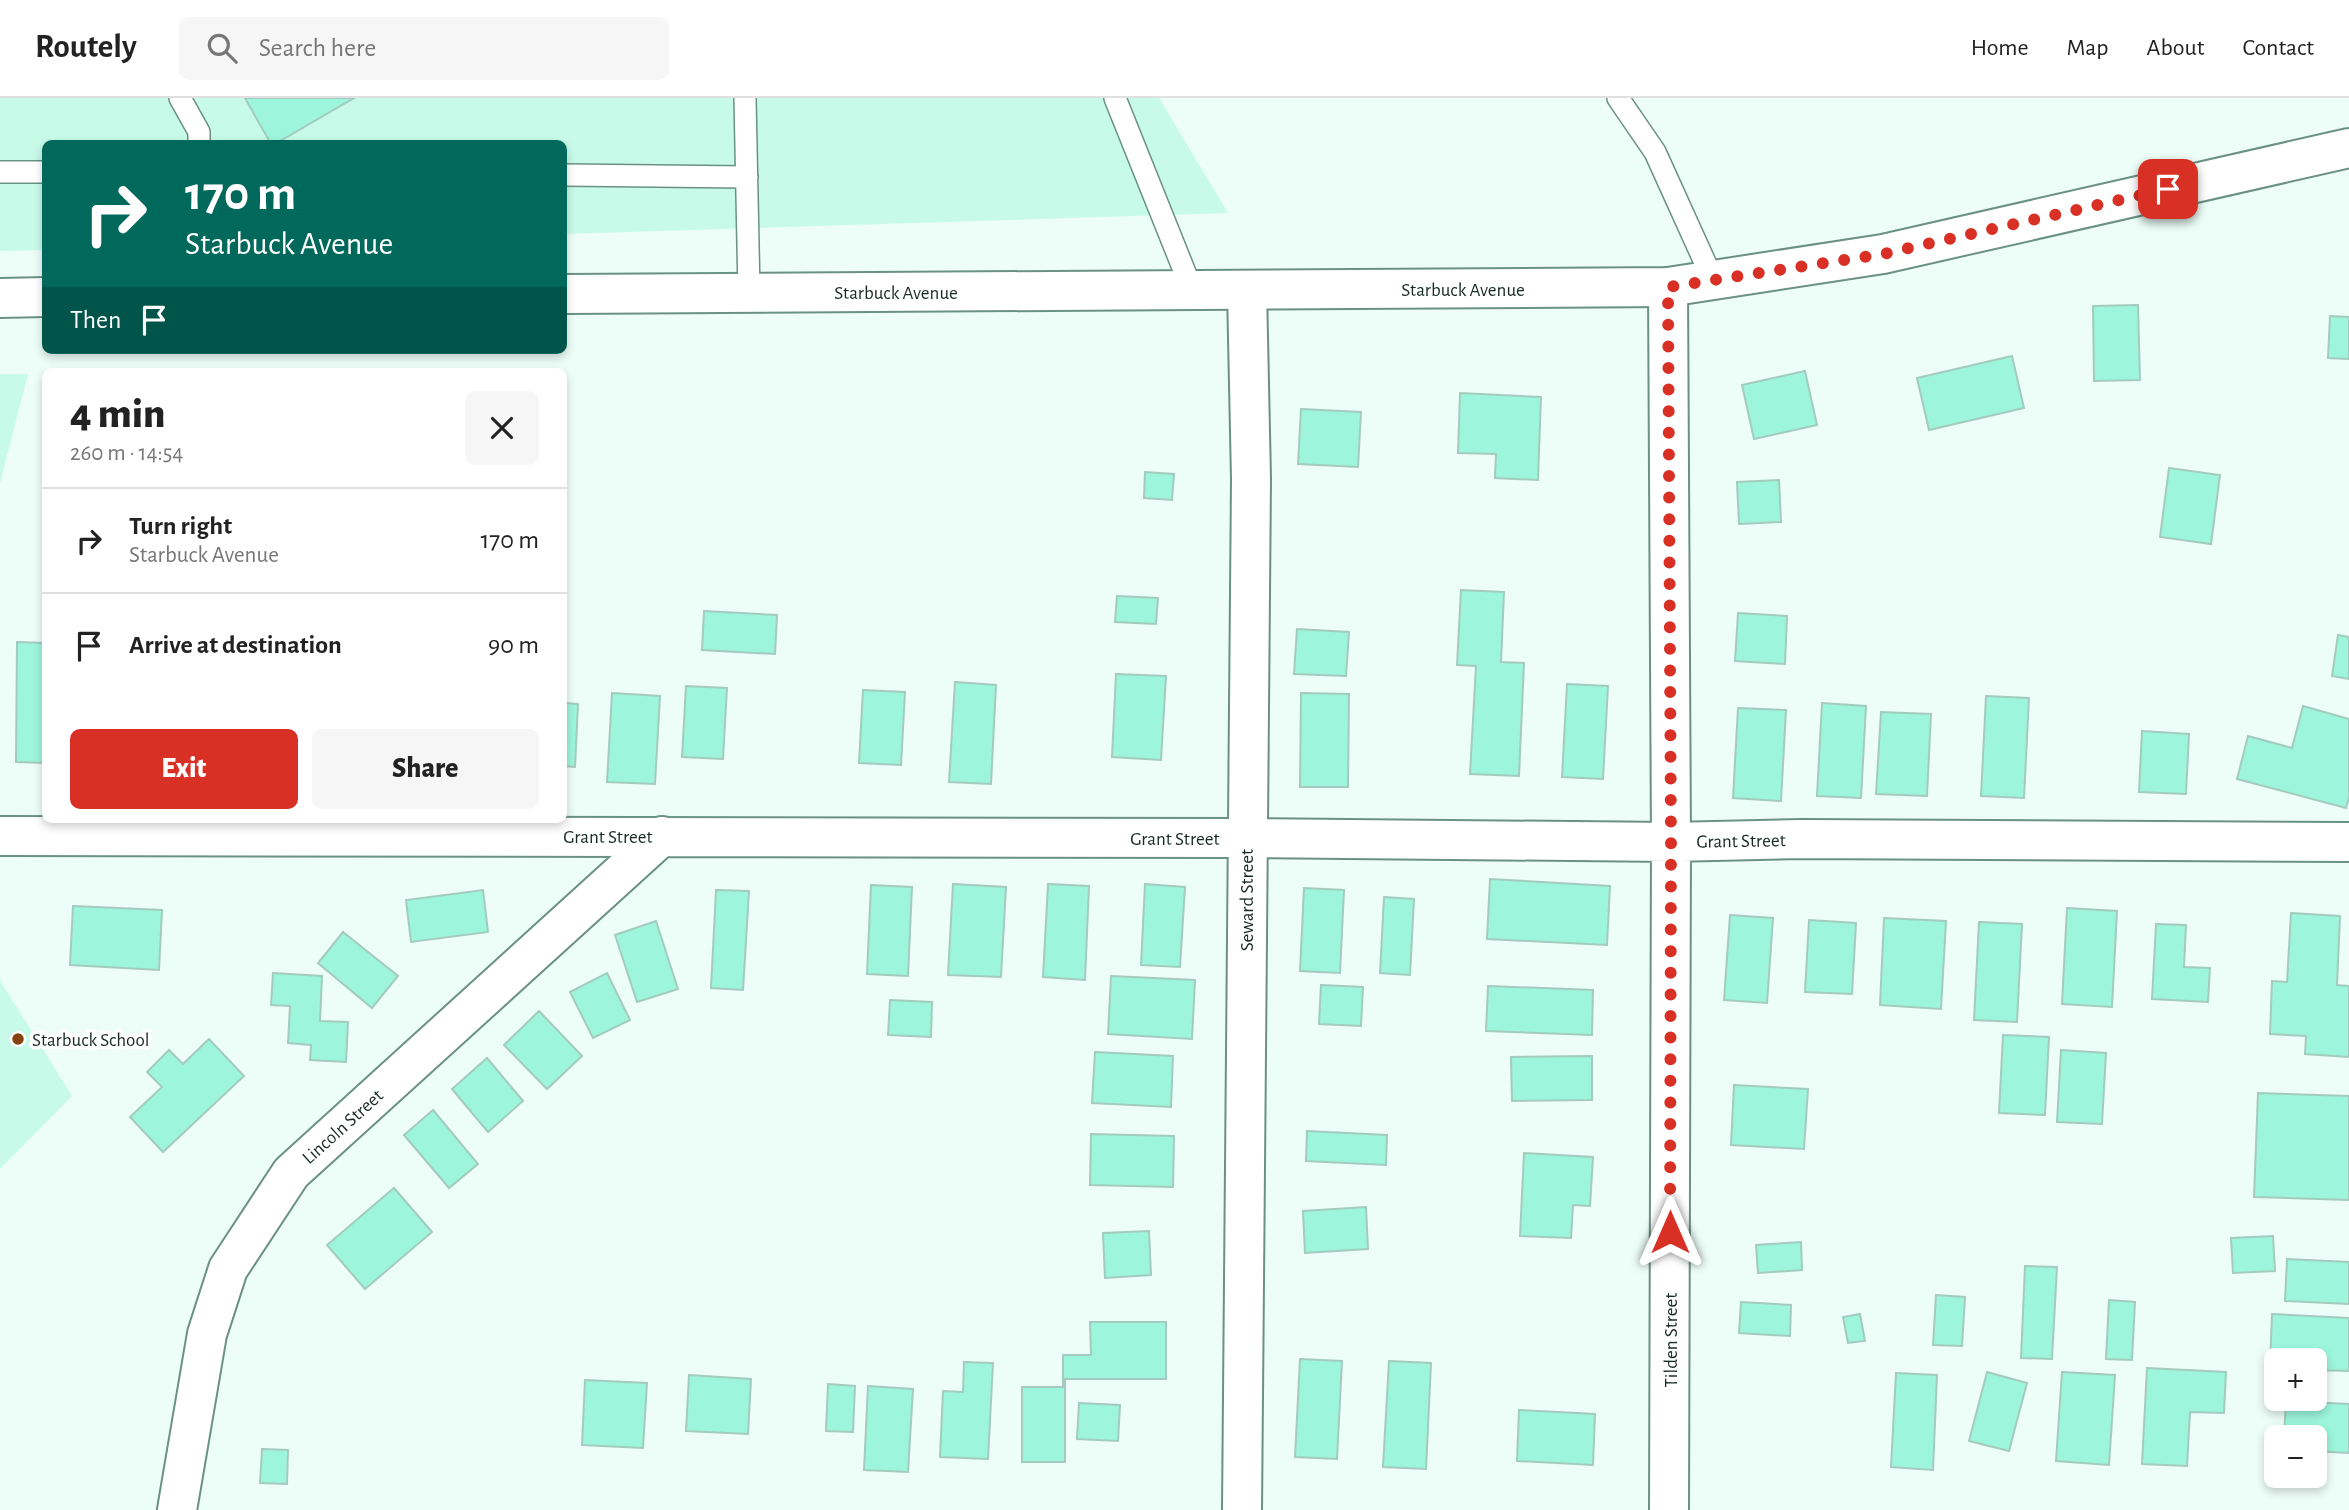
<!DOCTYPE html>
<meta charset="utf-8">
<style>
body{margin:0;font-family:"Alegreya Sans",sans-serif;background:#f6f6f6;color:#222;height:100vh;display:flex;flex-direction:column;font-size:26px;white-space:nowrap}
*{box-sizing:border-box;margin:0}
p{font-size:23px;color:#767676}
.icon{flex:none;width:38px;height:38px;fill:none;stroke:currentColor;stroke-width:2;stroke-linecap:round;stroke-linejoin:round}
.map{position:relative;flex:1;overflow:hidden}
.details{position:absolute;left:42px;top:270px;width:525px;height:455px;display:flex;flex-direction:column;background:#fff;border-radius:10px;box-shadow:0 4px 10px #0003}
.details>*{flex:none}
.banner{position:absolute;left:42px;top:42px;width:525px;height:214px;border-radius:10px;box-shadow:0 4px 10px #0003;background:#00695c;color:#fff;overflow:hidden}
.fabs{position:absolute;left:2264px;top:1250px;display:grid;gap:14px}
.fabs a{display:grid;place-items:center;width:63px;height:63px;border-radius:10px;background:#fff;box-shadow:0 4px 10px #0003;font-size:35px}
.pin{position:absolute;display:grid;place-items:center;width:60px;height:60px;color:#fff;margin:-30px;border-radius:14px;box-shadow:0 4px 10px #0006}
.me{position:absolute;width:77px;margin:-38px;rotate:0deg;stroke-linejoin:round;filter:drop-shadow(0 0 5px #0008)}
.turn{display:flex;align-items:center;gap:24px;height:147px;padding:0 28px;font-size:32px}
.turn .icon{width:91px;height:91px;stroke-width:2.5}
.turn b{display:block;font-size:49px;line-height:60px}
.then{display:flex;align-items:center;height:66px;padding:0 28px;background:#0003;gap:14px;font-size:26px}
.round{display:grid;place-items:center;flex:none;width:74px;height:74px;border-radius:10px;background:#f6f6f6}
.overview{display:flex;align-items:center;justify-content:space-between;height:119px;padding:0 28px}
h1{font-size:42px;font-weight:800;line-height:52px}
.button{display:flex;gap:14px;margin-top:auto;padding:14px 28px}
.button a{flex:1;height:80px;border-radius:10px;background:#d93025;color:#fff;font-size:28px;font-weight:800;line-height:80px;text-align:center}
.button a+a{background:#f6f6f6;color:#222}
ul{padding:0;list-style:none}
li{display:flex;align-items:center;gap:21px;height:105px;padding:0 28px;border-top:2px solid #e0e0e0}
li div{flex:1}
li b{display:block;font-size:26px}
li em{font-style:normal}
header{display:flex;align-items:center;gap:42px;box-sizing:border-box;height:98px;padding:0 35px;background:#fff;border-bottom:2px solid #e0e0e0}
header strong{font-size:33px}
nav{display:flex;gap:38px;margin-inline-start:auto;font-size:24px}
.search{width:490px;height:63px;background:#f6f6f6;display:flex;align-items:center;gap:18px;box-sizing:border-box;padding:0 24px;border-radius:10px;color:#767676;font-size:26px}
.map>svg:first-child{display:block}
.built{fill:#c7fae9}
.building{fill:#9df6db;stroke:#a3cbbe;stroke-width:2}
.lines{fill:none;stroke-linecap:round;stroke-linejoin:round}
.lane-casing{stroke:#6b9185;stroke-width:24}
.street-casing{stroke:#6b9185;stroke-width:42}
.secondary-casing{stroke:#6b9185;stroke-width:42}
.lane{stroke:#fff;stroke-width:21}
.street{stroke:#fff;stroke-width:38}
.secondary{stroke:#fff;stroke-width:38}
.route{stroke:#d93025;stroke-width:12;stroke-dasharray:0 21.6}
.poi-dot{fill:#85430f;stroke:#fff;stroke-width:2.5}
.labels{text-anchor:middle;stroke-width:7;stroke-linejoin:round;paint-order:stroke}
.street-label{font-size:19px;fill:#192924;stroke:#fff}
.poi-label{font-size:19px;fill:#192924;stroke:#fff;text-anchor:start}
</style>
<header>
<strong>Routely</strong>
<div class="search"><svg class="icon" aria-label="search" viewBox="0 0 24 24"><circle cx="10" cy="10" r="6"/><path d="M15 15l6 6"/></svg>Search here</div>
<nav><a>Home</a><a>Map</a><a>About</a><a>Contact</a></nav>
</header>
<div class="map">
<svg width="2349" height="1412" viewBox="0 0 2349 1412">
<rect width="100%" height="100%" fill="#edfdf7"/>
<path class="built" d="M0 0H1159L1228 115 564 136V46H46L45 152 0 153Z
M0 276H28L0 385Z
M0 878 1 884 72 998 0 1071Z"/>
<path class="building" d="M245 0H354L275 46H271Z
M2138 207 2140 282 2094 283 2093 208Z
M2330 218 2349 219V261L2328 260Z
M2012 258 2024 310 1929 332 1917 280Z
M1805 273 1817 327 1754 341 1742 287Z
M1460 295 1541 299 1538 382 1495 380 1496 356 1458 355Z
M1301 311 1361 314 1358 369 1298 366Z
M2169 370 2220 377 2211 446 2160 439Z
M1145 374 1174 376 1172 402 1144 400Z
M1779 382 1781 424 1739 426 1737 384Z
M1461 492 1504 494 1501 564 1524 565 1519 678 1470 676 1476 568 1457 567Z
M1117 498 1158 500 1156 526 1115 524Z
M704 513 777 517 775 556 702 552Z
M1738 515 1787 518 1785 566 1735 563Z
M1297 531 1349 534 1346 578 1294 576Z
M2338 537 2349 539V581L2332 578Z
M17 544 46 545V665L16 664Z
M1116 576 1166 578 1161 662 1112 659Z
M955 584 996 587 991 686 949 684Z
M1567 586 1608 588 1603 681 1562 679Z
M686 588 727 590 723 661 682 659Z
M863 592 905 594 901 667 859 665Z
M612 595 660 598 655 686 607 684Z
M1301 595 1349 596 1348 689H1300Z
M1986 598 2029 600 2024 700 1981 698Z
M564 605 578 606 575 669 564 668Z
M1822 605 1866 608 1861 700 1817 698Z
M2303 608 2349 621V699L2346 710 2237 681 2248 638 2292 650Z
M1738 610 1786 612 1781 703 1733 700Z
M1881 614 1931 616 1927 698 1876 696Z
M2142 633 2189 636 2186 696 2139 694Z
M1490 781 1610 788 1607 847 1487 841Z
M953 786 1006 789 1001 879 948 877Z
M1048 786 1089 788 1085 882 1043 879Z
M1145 786 1185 789 1180 869 1141 867Z
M871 787 912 789 908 878 867 876Z
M1304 790 1344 792 1340 875 1300 873Z
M483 792 488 834 411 844 406 802Z
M716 792 749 793 743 892 711 890Z
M1384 799 1414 801 1410 877 1380 875Z
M73 808 162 812 159 872 70 867Z
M2067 810 2117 813 2112 909 2062 906Z
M2291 815 2340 818 2337 887 2349 888V959L2305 956 2306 938 2270 936 2272 883 2287 884Z
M1730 817 1773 820 1767 905 1724 902Z
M1884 820 1946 823 1941 911 1880 907Z
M1809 822 1856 825 1852 896 1805 894Z
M656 823 678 891 637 904 615 837Z
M1979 824 2022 826 2017 924 1974 922Z
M2156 826 2186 827 2184 869 2210 870 2208 904 2152 901Z
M343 834 398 878 372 910 318 865Z
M273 875 322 878 320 923 348 924 346 964 310 962 311 947 288 945 290 908 271 907Z
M607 875 630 922 593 940 570 894Z
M1111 878 1195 882 1192 941 1108 936Z
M1321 887 1363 889 1361 928 1319 926Z
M1488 888 1593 892 1592 937 1486 933Z
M890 902 932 904 931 939 888 937Z
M539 913 582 958 547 991 504 947Z
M2003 937 2049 939 2045 1017 1999 1015Z
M209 941 244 978 163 1054 130 1019 162 989 147 974 169 952 183 966Z
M2061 952 2106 955 2102 1026 2057 1024Z
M1095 954 1173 958 1171 1009 1092 1005Z
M1592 958V1002L1512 1003 1511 959Z
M487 960 523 1003 488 1034 452 991Z
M1734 987 1808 991 1804 1051 1731 1047Z
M2258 995 2349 998V1102L2254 1099Z
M433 1012 478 1066 449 1090 404 1037Z
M1307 1033 1387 1037 1386 1067 1306 1063Z
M1091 1036 1174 1038 1173 1089 1090 1087Z
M1524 1055 1593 1059 1590 1108 1573 1107 1571 1140 1520 1138Z
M394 1090 432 1134 365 1191 327 1147Z
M1366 1109 1368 1151 1305 1155 1303 1113Z
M1149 1133 1151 1177 1105 1180 1103 1135Z
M2273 1138 2275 1173 2233 1175 2231 1140Z
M1801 1144 1802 1172 1758 1175 1756 1147Z
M2287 1161 2349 1164V1206L2285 1203Z
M2025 1168 2057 1169 2052 1261 2021 1260Z
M1936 1197 1965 1199 1962 1248 1933 1247Z
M2109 1202 2135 1204 2132 1262 2106 1261Z
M1741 1204 1791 1207 1790 1238 1739 1235Z
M1860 1216 1865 1243 1848 1245 1843 1219Z
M2272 1216 2349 1220V1273L2315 1272V1262H2277V1270L2270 1269Z
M1090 1224H1166V1281H1065V1364H1022V1289H1063V1257H1091Z
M1300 1261 1342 1263 1337 1361 1295 1359Z
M1389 1263 1431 1265 1426 1371 1383 1369Z
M964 1264 993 1265 988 1361 940 1359 943 1293 963 1294Z
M2147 1270 2226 1274 2224 1315 2190 1314 2187 1368 2142 1366Z
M1987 1274 2027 1285 2009 1353 1969 1343Z
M2062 1274 2115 1277 2109 1367 2056 1363Z
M1896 1275 1937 1277 1933 1372 1891 1369Z
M689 1277 751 1281 748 1336 686 1333Z
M585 1282 647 1285 643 1350 582 1347Z
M828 1286 855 1288 853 1334 826 1333Z
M868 1288 913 1291 908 1374 864 1372Z
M2286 1303 2349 1306V1355L2315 1353V1339H2284Z
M1079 1305 1120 1307 1118 1343 1077 1341Z
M1519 1312 1595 1316 1593 1367 1517 1363Z
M262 1351 288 1352 287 1386 260 1385Z"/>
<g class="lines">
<g class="lane-casing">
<path id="lane" d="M180 0 199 34V46
M745 0 749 195
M1115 0 1192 192
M1618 0 1655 54 1713 182
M0 74H46
M564 77 747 79"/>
</g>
<g class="street-casing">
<path id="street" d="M1668 189 1671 744 1669 1412
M0 738 1247 740 1671 744 1801 741 2349 744
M177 1412 207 1236 228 1171 291 1075 662 738
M1242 1412 1251 381 1247 192"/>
</g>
<g class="secondary-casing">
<path id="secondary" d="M564 196 1668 189 1883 156 2349 50
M0 200 46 199"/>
</g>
<use href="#lane" class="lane"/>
<use href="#street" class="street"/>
<use href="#secondary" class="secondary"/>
</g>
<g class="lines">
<path class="route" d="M1670 1134 1671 744 1668 189 1883 156 2168 91"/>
</g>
<circle class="poi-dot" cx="18" cy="941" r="7"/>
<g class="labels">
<g class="street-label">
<text x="1463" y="198">Starbuck Avenue</text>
<text x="896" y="201">Starbuck Avenue</text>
<text x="608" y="745">Grant Street</text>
<text x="1175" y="747">Grant Street</text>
<text transform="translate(1741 742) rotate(-1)" y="7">Grant Street</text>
<text transform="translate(1246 802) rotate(-90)" y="7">Seward Street</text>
<text transform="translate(342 1028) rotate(-42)" y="7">Lincoln Street</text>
<text transform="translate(1670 1242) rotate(-90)" y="7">Tilden Street</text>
</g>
<g class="poi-label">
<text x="32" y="948">Starbuck School</text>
</g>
</g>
</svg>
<div class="fabs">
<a>+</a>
<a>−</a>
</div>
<div class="pin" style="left:2168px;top:91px;background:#d93025"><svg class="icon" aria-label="arrive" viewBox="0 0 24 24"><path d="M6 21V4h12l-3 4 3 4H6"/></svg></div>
<svg class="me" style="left:1670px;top:1134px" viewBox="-20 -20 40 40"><path d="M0-17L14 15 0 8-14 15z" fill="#d93025" stroke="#fff" stroke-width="4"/></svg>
<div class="banner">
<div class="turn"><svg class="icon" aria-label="right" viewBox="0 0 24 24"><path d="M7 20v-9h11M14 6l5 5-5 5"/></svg><div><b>170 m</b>Starbuck Avenue</div></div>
<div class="then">Then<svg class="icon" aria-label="arrive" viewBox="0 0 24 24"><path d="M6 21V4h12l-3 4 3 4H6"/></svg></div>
</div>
<section class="details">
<div class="overview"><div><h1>4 min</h1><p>260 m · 14:54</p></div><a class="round"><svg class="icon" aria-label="close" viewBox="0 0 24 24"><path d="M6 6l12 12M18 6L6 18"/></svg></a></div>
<ul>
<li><svg class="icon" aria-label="right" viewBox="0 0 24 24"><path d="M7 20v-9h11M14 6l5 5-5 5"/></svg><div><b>Turn right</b><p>Starbuck Avenue</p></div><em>170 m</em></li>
<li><svg class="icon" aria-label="arrive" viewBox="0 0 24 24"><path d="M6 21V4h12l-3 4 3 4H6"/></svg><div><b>Arrive at destination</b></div><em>90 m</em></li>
</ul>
<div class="button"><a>Exit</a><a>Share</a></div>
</section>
</div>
